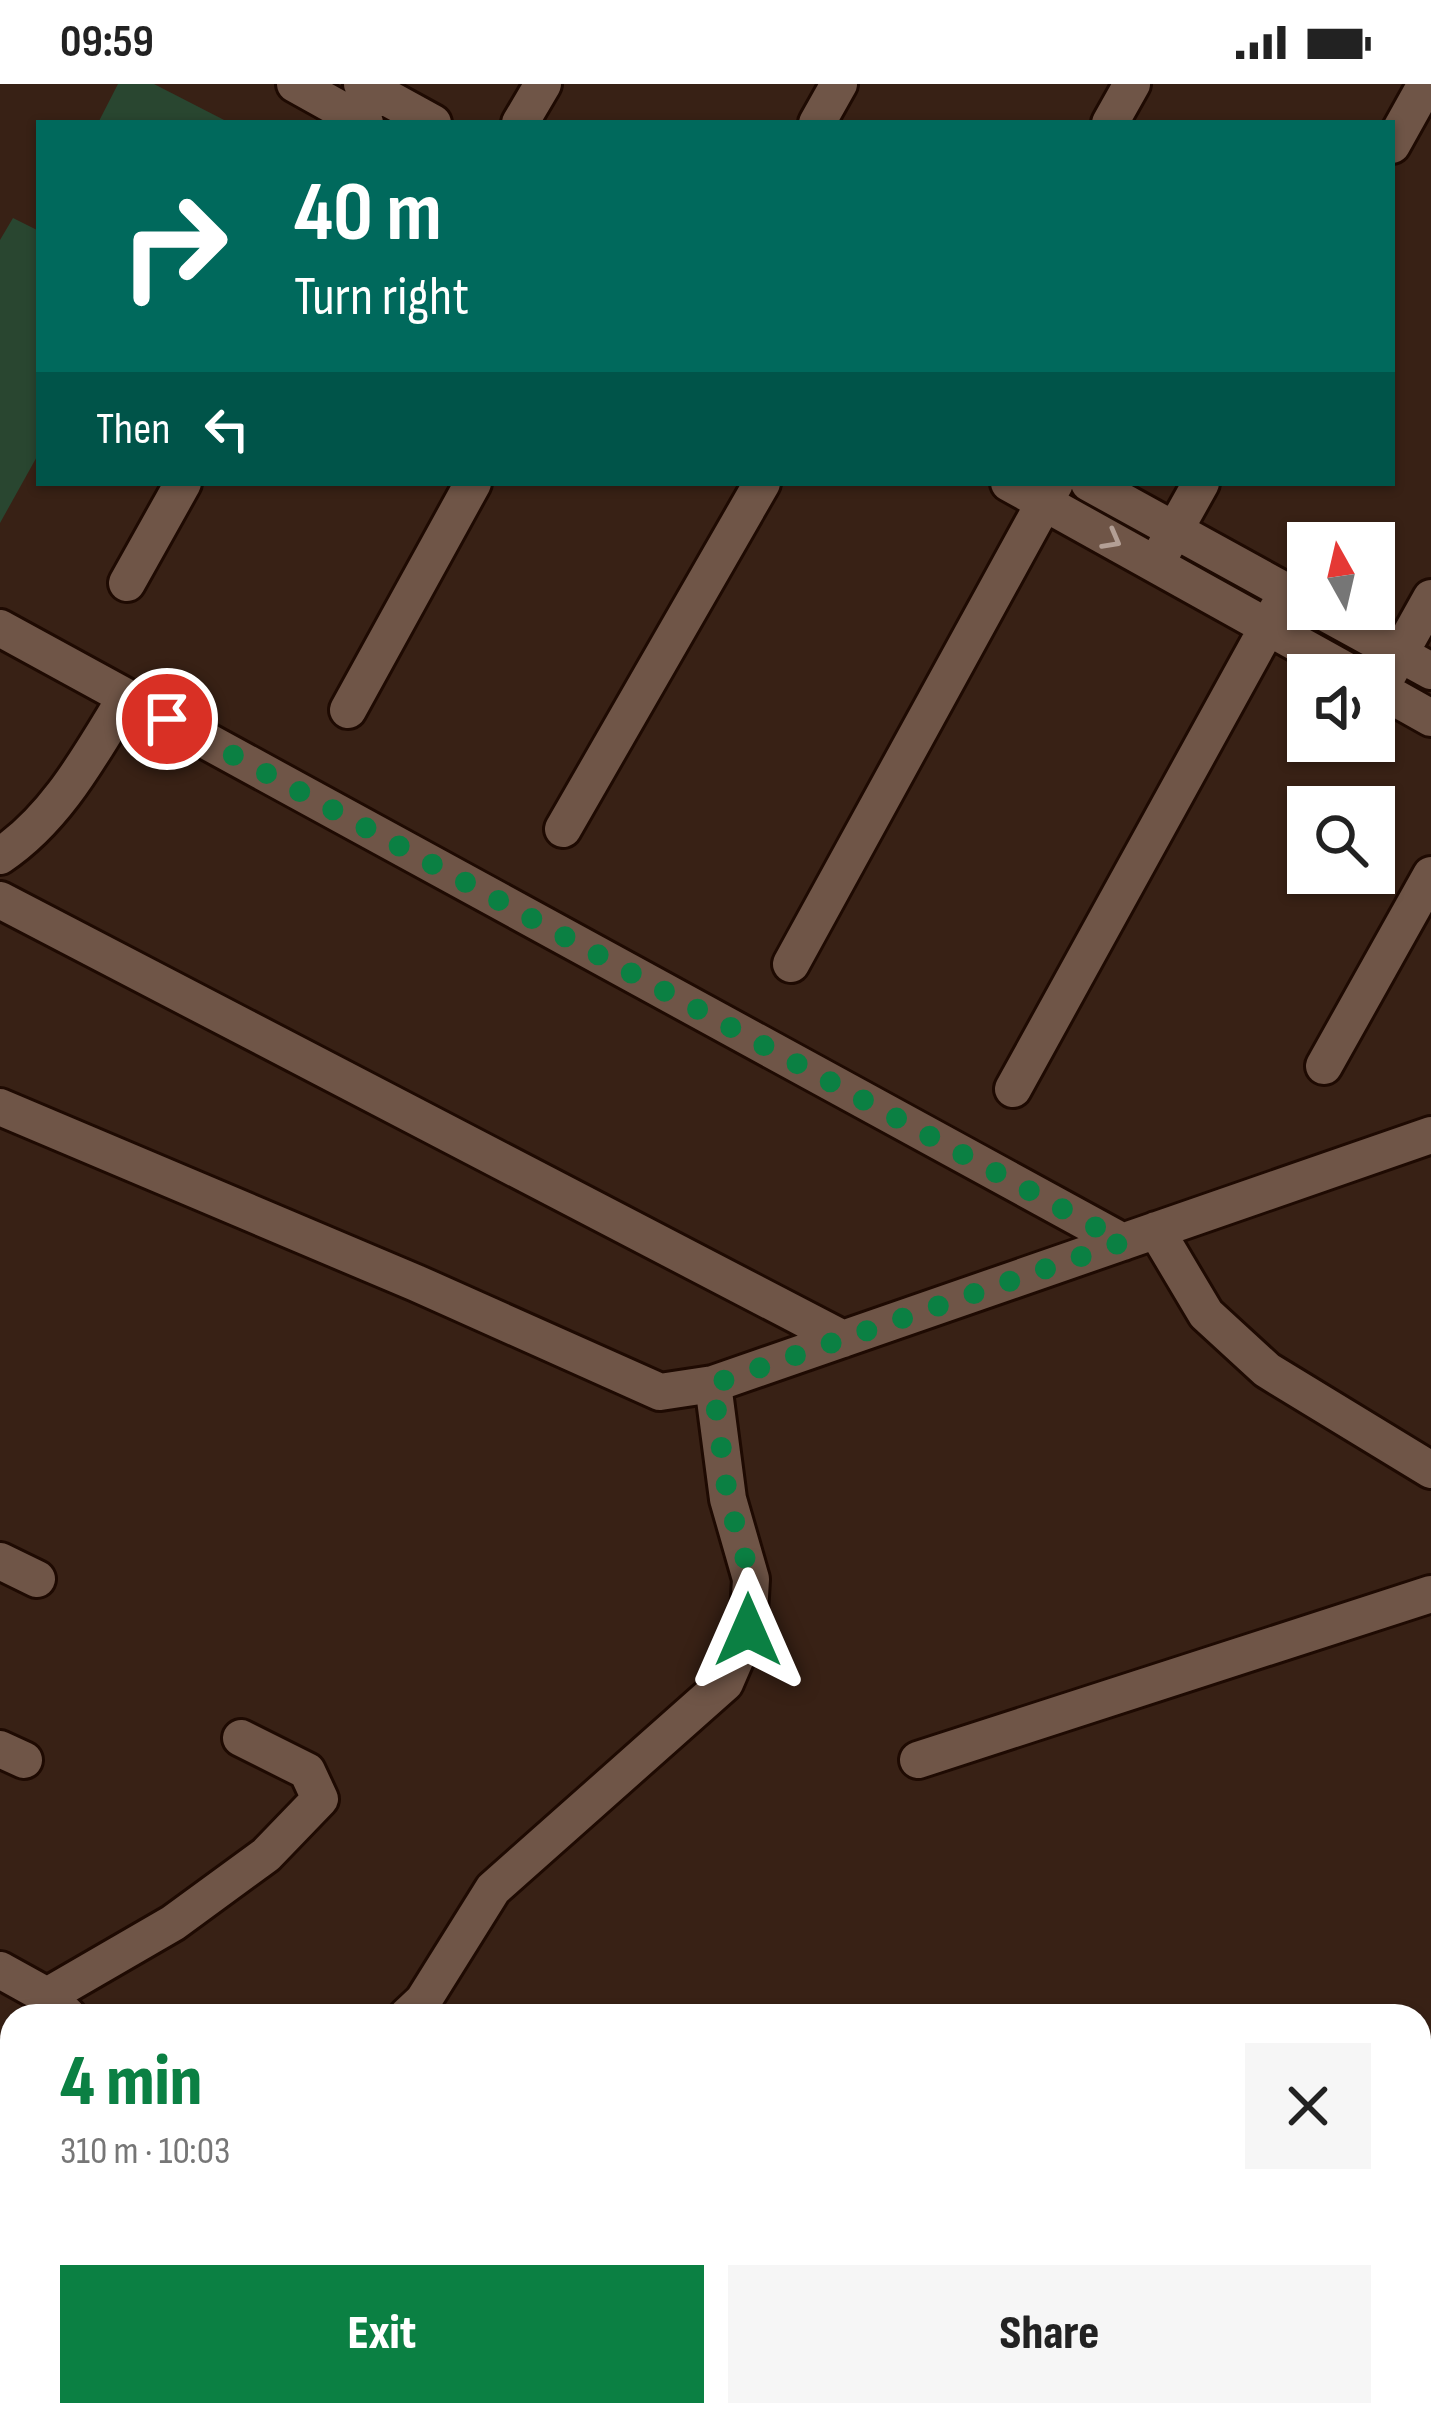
<!DOCTYPE html>
<meta charset="utf-8">
<style>
body{margin:0;font-family:"Sofia Sans Condensed",sans-serif;background:#f6f6f6;color:#222;height:100vh;display:flex;flex-direction:column;font-size:45px;white-space:nowrap}
*{box-sizing:border-box;margin:0}
p{font-size:39px;color:#767676}
.icon{flex:none;width:66px;height:66px;fill:none;stroke:currentColor;stroke-width:2;stroke-linecap:round;stroke-linejoin:round}
.map{position:relative;flex:1;overflow:hidden}
.drawer{position:absolute;left:0px;top:1920px;width:1431px;height:423px;display:flex;flex-direction:column;background:#fff;border-radius:36px 36px 0 0;box-shadow:0 3px 9px #0004}
.drawer>*{flex:none}
.banner{position:absolute;left:36px;top:36px;width:1359px;height:366px;border-radius:0px;box-shadow:0 3px 9px #0004;background:#00695c;color:#fff;overflow:hidden}
.needle{width:78px;rotate:352deg}
.controls{position:absolute;left:1287px;top:438px;display:grid;gap:24px}
.controls a{display:grid;place-items:center;width:108px;height:108px;border-radius:0px;background:#fff;box-shadow:0 3px 9px #0004;font-size:60px}
.pin{position:absolute;display:grid;place-items:center;width:102px;height:102px;color:#fff;margin:-51px;border:6px solid #fff;border-radius:50%;box-shadow:0 3px 12px #0007}
.me{position:absolute;width:132px;margin:-66px;rotate:0deg;stroke-linejoin:round;filter:drop-shadow(0 0 9px #0008)}
.turn{display:flex;align-items:center;gap:42px;height:252px;padding:0 60px;font-size:54px}
.turn .icon{width:156px;height:156px;stroke-width:2.5}
.turn b{display:block;font-size:84px;line-height:102px}
.then{display:flex;align-items:center;height:114px;padding:0 60px;background:#0003;gap:24px;font-size:45px}
.round{display:grid;place-items:center;flex:none;width:126px;height:126px;border-radius:0px;background:#f6f6f6}
.overview{display:flex;align-items:center;justify-content:space-between;height:204px;padding:0 60px}
h1{font-size:72px;font-weight:800;line-height:90px;color:#0b8043}
.action{display:flex;gap:24px;margin-top:auto;padding:24px 60px}
.action a{flex:1;height:138px;border-radius:0px;background:#0b8043;color:#fff;font-size:48px;font-weight:800;line-height:138px;text-align:center}
.action a+a{background:#f6f6f6;color:#222}
.status{display:flex;justify-content:space-between;align-items:center;height:84px;padding:0 60px;background:#fff;direction:ltr}
.status svg{height:33px;fill:currentColor}
.map>svg:first-child{display:block}
.green{fill:#294630}
.lines{fill:none;stroke-linecap:round;stroke-linejoin:round}
.minor-casing{stroke:#1e0a02;stroke-width:42}
.minor{stroke:#6f5547;stroke-width:36}
.oneway{stroke:#b39f95}
.route{stroke:#0b8043;stroke-width:21;stroke-dasharray:0 37.8}
</style>
<div class="status"><b>09:59</b><svg viewBox="0 0 49 12"><path d="M0 12V9h3v3zM5 12V6h3v6zM10 12V3h3v9zM15 12V0h3v12zM26 1h20v11H26zM47 4h2v5h-2z"/></svg></div>
<div class="map">
<svg width="1431" height="2342" viewBox="0 0 1431 2342">
<rect width="100%" height="100%" fill="#382115"/>
<path class="green" d="M118 0H154L228 38 98 39Z
M13 134 39 147V369L0 439V156Z"/>
<g class="lines">
<g class="minor-casing">
<path id="minor" d="M295 0 365 39
M362 0 433 39
M520 39 543 0
M817 39 839 0
M1110 39 1132 0
M1392 61 1426 0
M1009 399 1354 591
M1089 399 1305 518
M1163 467 1201 399
M127 499 183 399
M1318 525 1431 587
M0 544 1123 1158
M1374 602 1431 634
M1380 605 1431 514
M348 626 473 399
M563 745 762 399
M0 772C57 734 91 670 126 613
M0 816 843 1255
M791 880 1055 399
M1324 982 1431 791
M1013 1005 1287 508
M0 1023 416 1199 660 1308 713 1300 1431 1051
M1156 1146 1206 1230 1267 1286 1431 1386
M0 1477 37 1495
M0 1665 24 1676
M918 1676 1431 1510
M0 1886 47 1912 68 1932
M47 1912 173 1839 266 1771 320 1715 307 1687 241 1654
M407 1932 423 1917 493 1805 725 1599 748 1546 751 1495 728 1415 713 1300
M1419 1979 1431 1977
M68 2342 76 2331"/>
</g>
<use href="#minor" class="minor"/>
</g>
<defs><path id="oneway-chevron" d="M-2-3.5L2.5 0L-2 3.5" fill="none" stroke-width="1.6" stroke-linecap="round" stroke-linejoin="round" transform="scale(3)"/></defs>
<use class="oneway" href="#oneway-chevron" transform="translate(1112 456) rotate(29)"/>
<g class="lines">
<path class="route" d="M167 635 1123 1158 713 1300 728 1415 751 1495 748 1546"/>
</g>
</svg>
<div class="controls">
<a><svg class="needle" viewBox="-14 -14 28 28"><path d="M0-13l5 13h-10z" fill="#e53935"/><path d="M0 13l5-13h-10z" fill="#767676"/></svg></a>
<a><svg class="icon" aria-label="sound" viewBox="0 0 24 24"><path d="M4 9h4l5-4v14l-5-4H4zM17 9q2 3 0 6"/></svg></a>
<a><svg class="icon" aria-label="search" viewBox="0 0 24 24"><circle cx="10" cy="10" r="6"/><path d="M15 15l6 6"/></svg></a>
</div>
<div class="pin" style="left:167px;top:635px;background:#d93025"><svg class="icon" aria-label="arrive" viewBox="0 0 24 24"><path d="M6 21V4h12l-3 4 3 4H6"/></svg></div>
<svg class="me" style="left:748px;top:1546px" viewBox="-20 -20 40 40"><path d="M0-17L14 15 0 8-14 15z" fill="#0b8043" stroke="#fff" stroke-width="4"/></svg>
<div class="banner">
<div class="turn"><svg class="icon" aria-label="right" viewBox="0 0 24 24"><path d="M7 20v-9h11M14 6l5 5-5 5"/></svg><div><b>40 m</b>Turn right</div></div>
<div class="then">Then<svg class="icon" aria-label="left" viewBox="0 0 24 24"><path d="M17 20v-9H6M10 6l-5 5 5 5"/></svg></div>
</div>
<section class="drawer">
<div class="overview"><div><h1>4 min</h1><p>310 m · 10:03</p></div><a class="round"><svg class="icon" aria-label="close" viewBox="0 0 24 24"><path d="M6 6l12 12M18 6L6 18"/></svg></a></div>
<div class="action"><a>Exit</a><a>Share</a></div>
</section>
</div>
